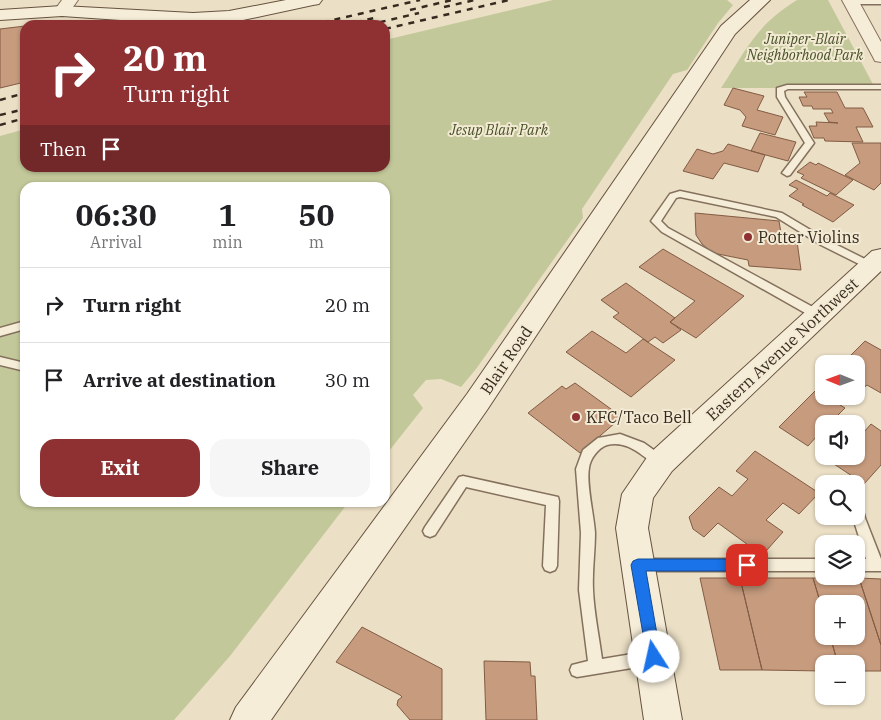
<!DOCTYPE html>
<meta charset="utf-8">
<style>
body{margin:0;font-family:"IBM Plex Serif",serif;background:#f6f6f6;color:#202124;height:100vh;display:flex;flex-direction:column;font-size:19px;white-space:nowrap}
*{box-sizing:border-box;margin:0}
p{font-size:16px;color:#757577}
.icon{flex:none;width:28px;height:28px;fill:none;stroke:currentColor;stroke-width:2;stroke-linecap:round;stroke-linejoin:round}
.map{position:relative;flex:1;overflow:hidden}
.details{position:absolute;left:20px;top:182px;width:370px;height:325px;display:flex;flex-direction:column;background:#fff;border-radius:15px;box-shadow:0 1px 4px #0004}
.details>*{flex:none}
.top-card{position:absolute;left:20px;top:20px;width:370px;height:152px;border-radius:15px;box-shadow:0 1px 4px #0004;background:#8f3133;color:#fff;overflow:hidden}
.needle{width:32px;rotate:271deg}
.buttons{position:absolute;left:815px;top:355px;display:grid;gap:10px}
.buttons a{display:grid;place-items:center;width:50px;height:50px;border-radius:10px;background:#fff;box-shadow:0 1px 4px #0004;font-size:25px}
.pin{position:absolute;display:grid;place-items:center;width:42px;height:42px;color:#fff;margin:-21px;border-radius:10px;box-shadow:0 2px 8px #0006}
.me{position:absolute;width:55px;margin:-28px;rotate:350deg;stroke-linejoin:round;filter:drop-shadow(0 0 4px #0008)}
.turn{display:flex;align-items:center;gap:18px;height:105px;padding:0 20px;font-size:22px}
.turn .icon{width:65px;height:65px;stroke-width:2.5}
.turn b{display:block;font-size:35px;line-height:42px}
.then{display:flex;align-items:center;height:48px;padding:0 20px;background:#0003;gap:10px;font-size:19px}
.eta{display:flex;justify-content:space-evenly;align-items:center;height:85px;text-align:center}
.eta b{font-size:30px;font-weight:700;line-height:35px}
.cta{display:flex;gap:10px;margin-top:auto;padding:10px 20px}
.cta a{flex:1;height:58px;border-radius:15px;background:#8f3133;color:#fff;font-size:20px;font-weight:700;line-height:58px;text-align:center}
.cta a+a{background:#f6f6f6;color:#202124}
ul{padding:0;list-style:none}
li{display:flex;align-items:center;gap:15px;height:75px;padding:0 20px;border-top:1px solid #e0e0e0}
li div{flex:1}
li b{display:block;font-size:19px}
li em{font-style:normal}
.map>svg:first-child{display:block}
.green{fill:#c3c89a}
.building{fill:#c69b7e;stroke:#825c44}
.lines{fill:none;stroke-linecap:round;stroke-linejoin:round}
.lane-casing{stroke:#84715d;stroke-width:3}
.street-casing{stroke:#84715d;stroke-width:2}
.secondary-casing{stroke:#665340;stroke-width:2}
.lane{fill:#f6edd8;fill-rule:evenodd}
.street{fill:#f6edd8;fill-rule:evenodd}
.secondary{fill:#f6edd8;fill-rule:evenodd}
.rail{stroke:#362a1f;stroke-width:2.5;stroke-dasharray:6 6;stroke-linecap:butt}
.route{fill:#1a73e8;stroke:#114b97}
.poi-dot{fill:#8f3133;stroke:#f3ead4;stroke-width:2}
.labels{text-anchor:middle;stroke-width:4;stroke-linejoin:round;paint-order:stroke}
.far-park-label{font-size:14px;font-style:italic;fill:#465027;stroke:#f3ead4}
.poi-label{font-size:16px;fill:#362a1f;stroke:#f3ead4;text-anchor:start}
.street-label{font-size:16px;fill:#362a1f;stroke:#f3ead4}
</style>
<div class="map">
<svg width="881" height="720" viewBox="0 0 881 720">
<rect width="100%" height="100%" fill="#ebdfc5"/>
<path class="green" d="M553 0H727L733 5 718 23 687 70 673 74 582 209 583 218 476 369 461 387 441 379 426 380 413 395 423 408 385 456V188H25V502L348 503 230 656 174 720H0V136L25 129V168H385V40Z
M797 0H828L875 88H721C746 50 756 25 797 0Z"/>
<path class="building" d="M25 26V82L0 88V29Z
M733 88 764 96 757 110 783 117 775 135 742 126 746 117 740 110 724 105Z
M804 92H837L845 108H863L873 127H856L863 142 825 141 824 138H814L809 126H817L816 122 838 123 829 122 824 113H833L831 109H813L812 106H803L799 97H807Z
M760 133 796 142 788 161 751 151Z
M852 143H881V183L874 190 845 175 860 163Z
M728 144 765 155 758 172 724 163 713 179 683 171 697 149 713 154 723 151Z
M810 162 816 165 818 163 853 180 836 195 801 178 804 175 797 172Z
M796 180 827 196 830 193 854 205 833 222 802 205 804 204 789 196 798 189 789 185Z
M695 213 779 221 781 233 796 234 801 270 749 266 748 260 713 253 702 244 696 235Z
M663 249 744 296 696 338 670 322 695 301 639 267Z
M626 283 675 318 670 322 681 330 663 343 655 337 648 342 613 317 619 313 601 300Z
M592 331 626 353 643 339 675 360 631 397 566 352Z
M865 341 881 350V393L867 385 860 391 856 389V364H842Z
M575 383 622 417 580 453 528 413 562 386 566 389Z
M816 390 845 408 838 415 851 424H824V440L817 436 808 446 779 427Z
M871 424 881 431V465L864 484 834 464 841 456H856V427L864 432Z
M755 451 819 493 799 514 783 503 766 520 783 532 766 551 755 550 718 523 704 537 693 529 689 517 719 487 732 496 748 479 736 471Z
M700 578H740L762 670H720Z
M740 578H813L824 615V636H830L838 664H824V671L762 670Z
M813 578H859L881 645V671H856V664H838L830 636H856V604H824V615Z
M859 578 881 579V645Z
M362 627 442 669V720H410L397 705 398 700 402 697 400 695 336 662Z
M484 661 530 662 531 676H535L537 720H486Z"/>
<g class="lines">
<g class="lane-casing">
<path id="lane" d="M850 0H881V4H851L847 2Z
M787 85H881V89H788L784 91 785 97 814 143 790 175 787 176 782 173 805 143 777 97V88Z
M680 191 782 213 829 241 875 264 876 266 871 269 867 268 821 245 776 217 680 197 676 198 661 221 668 228 822 312 823 315 818 319 814 318 662 232 651 221 670 194Z
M25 321V329L0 336V328Z
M0 357 25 363V371L0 365Z
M620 434 644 443 665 458 667 462 665 466C651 470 635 438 607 445 598 448 590 459 589 468 586 483 594 516 595 533 595 552 592 571 593 590 594 613 599 636 602 659L650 651 655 653 657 658 655 663 650 665 577 677 572 675 570 670 572 665 588 661 579 590 581 533 576 469 583 450 598 438Z
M463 476 558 497 559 501 557 566 555 570 550 572 545 570 543 566 546 505 466 487 435 535 430 537 425 535 423 531 425 527 459 477Z
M859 512 864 514 865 518 881 559V571H856V559H866L853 518Z
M639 559H824V571H639L634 569 632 565 634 561Z"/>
</g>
<g class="street-casing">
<path id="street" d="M62 0H78L68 14H56L54 11Z
M842 0H858L881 42V62L875 61 873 57Z"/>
</g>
<g class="secondary-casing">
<path id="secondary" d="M286 0H322L319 4 313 5 229 23 193 25 62 16 0 20V10L62 6 193 13 229 11Z
M750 0H770L735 34 487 410 271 720H230L236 707 467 394 721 26Z
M881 249V271L672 471 653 498 648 528 682 720H644L616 528 622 494 650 453 872 251Z"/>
</g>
<use href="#lane" class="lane"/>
<use href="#street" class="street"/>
<use href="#secondary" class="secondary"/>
<path class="rail" d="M444 7 475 0
M410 10 452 0
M311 25 420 0
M344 25 374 18
M368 25 419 13
M385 29 509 0
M0 100 25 93
M0 115 25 109
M0 125 25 118"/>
</g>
<path class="route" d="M638 559H747L752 561 754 565 752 569 747 571H646L661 657 659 662 654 664 649 662 647 657 631 565 633 561Z"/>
<g class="poi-dot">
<circle cx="748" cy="237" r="5"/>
<circle cx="576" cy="417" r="5"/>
</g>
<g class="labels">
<g class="far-park-label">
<text x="805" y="44">Juniper-Blair<tspan x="805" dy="16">Neighborhood Park</tspan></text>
<text x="499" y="135">Jesup Blair Park</text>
</g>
<g class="poi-label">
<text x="758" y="243">Potter Violins</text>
<text x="586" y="423">KFC/Taco Bell</text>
</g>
<g class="street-label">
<text transform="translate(782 349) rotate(-43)" y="6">Eastern Avenue Northwest</text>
<text transform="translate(506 360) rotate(-56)" y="6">Blair Road</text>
</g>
</g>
</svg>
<div class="buttons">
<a><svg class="needle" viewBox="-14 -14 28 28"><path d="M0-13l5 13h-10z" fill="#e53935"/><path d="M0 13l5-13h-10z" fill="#757577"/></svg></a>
<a><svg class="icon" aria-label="sound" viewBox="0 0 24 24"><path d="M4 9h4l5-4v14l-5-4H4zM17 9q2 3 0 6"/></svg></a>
<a><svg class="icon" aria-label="search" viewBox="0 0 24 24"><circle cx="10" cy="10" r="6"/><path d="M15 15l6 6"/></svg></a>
<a><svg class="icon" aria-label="layers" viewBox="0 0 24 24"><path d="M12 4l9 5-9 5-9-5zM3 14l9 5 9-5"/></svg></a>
<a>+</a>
<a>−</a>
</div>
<div class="pin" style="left:747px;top:565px;background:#d93025"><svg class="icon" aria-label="arrive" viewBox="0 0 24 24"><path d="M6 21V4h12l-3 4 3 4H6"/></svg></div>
<svg class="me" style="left:654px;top:657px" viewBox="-20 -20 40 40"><circle r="19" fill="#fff"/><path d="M0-13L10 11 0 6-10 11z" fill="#1a73e8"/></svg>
<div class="top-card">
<div class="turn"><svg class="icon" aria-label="right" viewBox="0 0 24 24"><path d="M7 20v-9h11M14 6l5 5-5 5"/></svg><div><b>20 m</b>Turn right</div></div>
<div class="then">Then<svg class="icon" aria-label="arrive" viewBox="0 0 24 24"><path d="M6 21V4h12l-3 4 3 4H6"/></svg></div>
</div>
<section class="details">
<div class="eta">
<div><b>06:30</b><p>Arrival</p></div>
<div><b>1</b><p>min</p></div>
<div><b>50</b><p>m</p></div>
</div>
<ul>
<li><svg class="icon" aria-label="right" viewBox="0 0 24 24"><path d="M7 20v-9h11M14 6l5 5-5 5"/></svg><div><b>Turn right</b></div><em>20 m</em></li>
<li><svg class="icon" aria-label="arrive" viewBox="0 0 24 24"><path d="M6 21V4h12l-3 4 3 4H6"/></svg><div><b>Arrive at destination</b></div><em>30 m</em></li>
</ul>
<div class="cta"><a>Exit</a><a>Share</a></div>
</section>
</div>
